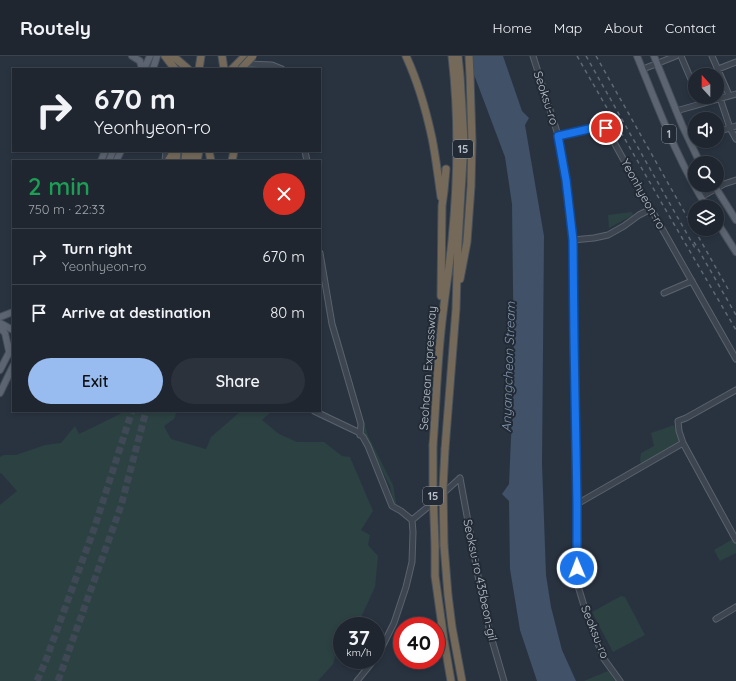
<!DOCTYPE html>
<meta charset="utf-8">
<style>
body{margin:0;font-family:Quicksand,sans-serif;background:#2c323c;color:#f1f3f6;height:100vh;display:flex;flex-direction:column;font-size:15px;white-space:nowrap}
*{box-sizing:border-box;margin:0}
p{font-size:13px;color:#a1a5ab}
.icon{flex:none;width:22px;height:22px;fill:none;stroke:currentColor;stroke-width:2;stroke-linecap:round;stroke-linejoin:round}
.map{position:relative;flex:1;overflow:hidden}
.side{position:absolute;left:12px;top:104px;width:309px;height:252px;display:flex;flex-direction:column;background:#1f2630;border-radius:0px;box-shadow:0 2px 6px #0003,0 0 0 1px #3c434c}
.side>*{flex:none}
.top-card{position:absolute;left:12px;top:12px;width:309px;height:84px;border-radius:0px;box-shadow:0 2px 6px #0003,0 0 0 1px #3c434c;background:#1f2630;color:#f1f3f6;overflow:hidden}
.needle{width:26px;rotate:339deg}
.buttons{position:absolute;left:688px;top:12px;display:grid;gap:8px}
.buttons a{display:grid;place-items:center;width:36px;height:36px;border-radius:50%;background:#1f2630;box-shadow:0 2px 6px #0003,0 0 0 1px #3c434c;font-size:20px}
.speed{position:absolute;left:333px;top:561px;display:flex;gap:8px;font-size:20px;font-weight:700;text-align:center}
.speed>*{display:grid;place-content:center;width:52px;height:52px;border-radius:50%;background:#1f2630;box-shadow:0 2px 6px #0003,0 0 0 1px #3c434c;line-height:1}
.speed small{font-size:10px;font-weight:400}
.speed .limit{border:6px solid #d22;background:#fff;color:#111}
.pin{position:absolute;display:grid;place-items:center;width:34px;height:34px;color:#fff;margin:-17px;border:2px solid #fff;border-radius:50%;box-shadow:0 1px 4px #0007}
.me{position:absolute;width:44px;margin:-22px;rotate:359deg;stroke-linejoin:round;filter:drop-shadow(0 0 3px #0008)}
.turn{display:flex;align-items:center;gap:14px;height:84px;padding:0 16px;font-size:18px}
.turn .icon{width:52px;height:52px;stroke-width:2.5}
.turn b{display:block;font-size:28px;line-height:34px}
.round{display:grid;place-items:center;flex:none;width:42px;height:42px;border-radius:21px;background:#2c323c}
.overview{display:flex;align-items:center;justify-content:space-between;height:68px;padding:0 16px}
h1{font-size:24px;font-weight:600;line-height:30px;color:#1e9e55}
.cta{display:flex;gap:8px;margin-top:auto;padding:8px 16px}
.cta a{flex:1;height:46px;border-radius:24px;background:#99bcf0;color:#111;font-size:16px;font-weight:600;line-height:46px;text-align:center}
.cta a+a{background:#2c323c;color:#f1f3f6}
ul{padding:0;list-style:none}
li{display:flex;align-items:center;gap:12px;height:56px;padding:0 16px;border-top:1px solid #3c434c}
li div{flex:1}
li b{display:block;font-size:15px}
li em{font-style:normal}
header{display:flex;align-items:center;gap:24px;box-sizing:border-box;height:56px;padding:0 20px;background:#1f2630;border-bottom:1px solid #3c434c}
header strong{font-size:19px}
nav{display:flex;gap:22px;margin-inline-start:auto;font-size:14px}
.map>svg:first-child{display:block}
.green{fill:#2c4142}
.water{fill:#405168}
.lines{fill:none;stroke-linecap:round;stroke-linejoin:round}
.highway-tunnel{stroke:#3f4855;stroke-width:7;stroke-dasharray:7 3.5;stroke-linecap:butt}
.minor-casing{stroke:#5a636d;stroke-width:7}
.major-casing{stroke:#464e59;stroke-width:8}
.highway-casing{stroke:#47505a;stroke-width:9}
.minor{stroke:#3d4550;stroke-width:5}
.major{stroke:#5b6470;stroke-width:6}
.highway{stroke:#756a5a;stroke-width:7}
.rail{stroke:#5f6976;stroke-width:1.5;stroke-dasharray:4 4;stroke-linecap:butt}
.highway-bridge-casing{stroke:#47505a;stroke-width:9;stroke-linecap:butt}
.highway-bridge{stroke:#756a5a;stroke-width:7}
.route-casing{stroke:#114b97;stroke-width:10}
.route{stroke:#1a73e8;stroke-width:7}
.labels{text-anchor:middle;stroke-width:4;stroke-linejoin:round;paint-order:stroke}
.shield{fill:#212a35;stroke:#8b939d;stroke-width:1}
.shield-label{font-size:11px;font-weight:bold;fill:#b9c0ca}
.street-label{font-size:12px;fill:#b9c0ca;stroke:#212a35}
.water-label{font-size:13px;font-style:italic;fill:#8497af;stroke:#212a35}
</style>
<header>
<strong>Routely</strong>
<nav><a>Home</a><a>Map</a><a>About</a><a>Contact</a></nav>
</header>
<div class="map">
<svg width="736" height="625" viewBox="0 0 736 625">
<rect width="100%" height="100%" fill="#293340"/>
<path class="green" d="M632 156 633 159 609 172 608 159Z
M336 269 368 380 393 429 397 452 393 446 390 430 366 384 363 375 333 271Z
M123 355H143L154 356 158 355H177L174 363 164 370 171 383 206 393 211 381 241 355H272L262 364 279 378 297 386H324L342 400 350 401 373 455 361 474 370 479 368 489 378 500 375 531 357 570H342V582L340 584 333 608 318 625H0V449L17 435 1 417 0 418V401L4 399H16L45 389 61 387 75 370 79 378 120 358Z
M674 369 680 387 642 409 640 405 641 397 654 390 651 377Z
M733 483 736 488V497L720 505 714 494Z
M621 540 625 541 645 579 613 596 592 556Z
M608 615 615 625H584Z"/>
<path class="water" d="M467 0H503L522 55 529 62 525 69 544 180 542 408 546 519 551 551 562 594 576 625H537L520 574 510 513 509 445 502 438 509 428 514 314 512 148 505 101Z"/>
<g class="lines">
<path class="highway-tunnel" d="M37 625 46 604 94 473 132 355
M58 625 121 450 146 355"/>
<g class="minor-casing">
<path id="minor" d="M533 0 558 79 566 124 573 184V285L577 448V501L578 530 585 553 604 603 620 625
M681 0 695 33
M712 0 729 39
M246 3 250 8 272 9 282 13
M643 13 676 0
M718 13 736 6
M720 42 730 72 736 83
M676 55 736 38
M717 76 736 70
M558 79 602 70 606 72 651 153 736 303
M305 95 307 105
M165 105 166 95
M701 141 724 128 736 124
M573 184 594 182 608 179 624 170 639 159 651 153
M320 197 332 268 361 368 360 379
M664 237 692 225
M736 334 686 362 678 365 679 375 683 387 736 484
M314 355 358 376 363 381 368 390 392 450 401 455 412 464 413 476 412 506 406 531 394 567 379 597 376 601
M460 422 479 525 490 577 504 625
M577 448 683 387
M412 464 429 450 460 422
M716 563 736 551
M357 625 374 604"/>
</g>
<g class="major-casing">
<path id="major" d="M132 0 140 5 142 13
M637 0C658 51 677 104 707 151
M654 0 682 69 700 107
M144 13 150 0
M153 13 157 0
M101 105 105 95
M109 105 113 95
M116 105 121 95
M714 129 736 164
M717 166 736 196
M0 261 13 256
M0 267 13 274
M0 272 5 277 9 295
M0 314 13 289
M0 337 13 310"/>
</g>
<g class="highway-casing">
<path id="highway" d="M165 0 175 13
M173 0 188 13
M222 0 224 13
M406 0C418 26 426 54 432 82 436 102 438 121 441 141
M199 13 201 0
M232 13 245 0
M209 95 211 105
M168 105 174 95
M176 105 177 95
M185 105 186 95
M190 105 192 95
M197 105 199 95
M232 105 234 95
M460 223 467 186 471 130 472 85 470 20 469 0
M441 240 442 150 444 135 446 113
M433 389C436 351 437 313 441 275 444 244 449 215 452 184 458 123 459 61 452 0
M445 393 456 253 458 186 464 86 460 19 458 0
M444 489 448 539 452 571 462 625
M435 490V520L444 584 451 625"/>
</g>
<use href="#minor" class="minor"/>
<use href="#major" class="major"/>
<use href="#highway" class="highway"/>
<path class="rail" d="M577 0 664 151 736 274
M586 0 695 192
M596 0 728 233
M694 186 736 259"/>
<g class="highway-bridge-casing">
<path id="highway-bridge" d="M241 13 253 0
M433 389V433L435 490
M444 489 443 432 445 393"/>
</g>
<use href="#highway-bridge" class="highway-bridge"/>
</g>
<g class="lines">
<g class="route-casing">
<path id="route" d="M577 512V448L574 285 573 184 566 124 558 80 602 70 606 72"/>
</g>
<use href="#route" class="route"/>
</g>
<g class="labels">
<g class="shield">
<rect x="662" y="69" width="14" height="18" rx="3"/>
<rect x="453" y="84" width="20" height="18" rx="3"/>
<rect x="423" y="431" width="20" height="18" rx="3"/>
</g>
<g class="shield-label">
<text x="669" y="82">1</text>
<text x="463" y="97">15</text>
<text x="433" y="444">15</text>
</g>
<g class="street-label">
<text transform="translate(546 42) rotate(72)" y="4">Seoksu-ro</text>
<text transform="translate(643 138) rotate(61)" y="4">Yeonhyeon-ro</text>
<text transform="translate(428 312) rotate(-86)" y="4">Seohaean Expressway</text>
<text transform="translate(480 524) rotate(78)" y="4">Seoksu-ro 435beon-gil</text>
<text transform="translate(595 576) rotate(68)" y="4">Seoksu-ro</text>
</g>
<g class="water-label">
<text transform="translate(508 311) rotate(-88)" y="5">Anyangcheon Stream</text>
</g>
</g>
</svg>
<div class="buttons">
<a><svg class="needle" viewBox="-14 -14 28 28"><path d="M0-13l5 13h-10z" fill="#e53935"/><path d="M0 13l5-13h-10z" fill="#a1a5ab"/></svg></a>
<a><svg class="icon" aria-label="sound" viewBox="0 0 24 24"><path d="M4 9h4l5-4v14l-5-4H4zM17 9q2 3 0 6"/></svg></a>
<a><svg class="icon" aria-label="search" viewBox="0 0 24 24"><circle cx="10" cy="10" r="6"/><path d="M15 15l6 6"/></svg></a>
<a><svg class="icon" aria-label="layers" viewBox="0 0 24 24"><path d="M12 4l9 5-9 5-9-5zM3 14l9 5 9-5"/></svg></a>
</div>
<div class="speed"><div>37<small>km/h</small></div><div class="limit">40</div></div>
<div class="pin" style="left:606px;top:72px;background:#d93025"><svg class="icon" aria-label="arrive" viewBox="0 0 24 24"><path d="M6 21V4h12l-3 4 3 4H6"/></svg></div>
<svg class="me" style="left:577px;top:512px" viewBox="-20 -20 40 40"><circle r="17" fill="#1a73e8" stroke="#fff" stroke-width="3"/><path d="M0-11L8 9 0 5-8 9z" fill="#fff"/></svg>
<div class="top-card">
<div class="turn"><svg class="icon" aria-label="right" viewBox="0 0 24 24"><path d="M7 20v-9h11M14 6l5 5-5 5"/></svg><div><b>670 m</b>Yeonhyeon-ro</div></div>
</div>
<section class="side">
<div class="overview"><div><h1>2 min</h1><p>750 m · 22:33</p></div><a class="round" style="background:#d93025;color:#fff"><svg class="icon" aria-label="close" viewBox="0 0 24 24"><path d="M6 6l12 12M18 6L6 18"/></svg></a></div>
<ul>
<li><svg class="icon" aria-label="right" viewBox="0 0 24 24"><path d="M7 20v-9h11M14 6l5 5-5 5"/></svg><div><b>Turn right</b><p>Yeonhyeon-ro</p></div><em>670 m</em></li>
<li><svg class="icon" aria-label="arrive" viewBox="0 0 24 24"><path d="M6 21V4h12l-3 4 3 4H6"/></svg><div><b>Arrive at destination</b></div><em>80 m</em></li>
</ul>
<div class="cta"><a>Exit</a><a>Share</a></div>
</section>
</div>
